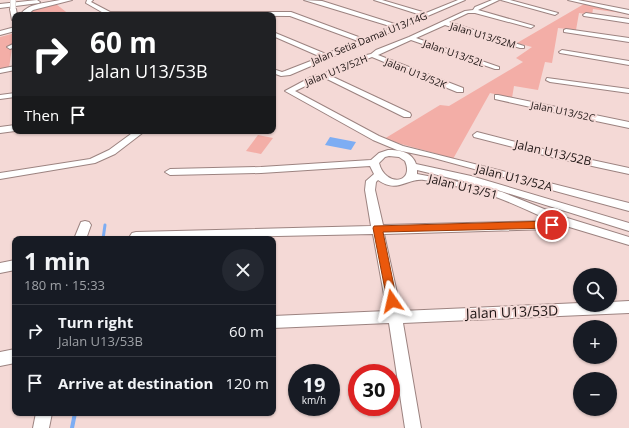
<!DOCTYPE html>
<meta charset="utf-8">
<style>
body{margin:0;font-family:"Open Sans",sans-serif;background:#242831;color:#f1f3f6;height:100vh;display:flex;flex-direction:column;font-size:15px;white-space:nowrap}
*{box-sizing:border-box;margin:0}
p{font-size:13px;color:#9ea1a6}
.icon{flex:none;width:22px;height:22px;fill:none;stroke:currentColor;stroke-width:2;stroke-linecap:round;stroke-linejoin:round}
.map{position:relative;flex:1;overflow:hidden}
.details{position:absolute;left:12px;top:236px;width:264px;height:180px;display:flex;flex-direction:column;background:#171b24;border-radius:8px;box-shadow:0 1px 3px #0004}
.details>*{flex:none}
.guide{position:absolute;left:12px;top:12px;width:264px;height:122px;border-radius:8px;box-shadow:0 1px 3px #0004;background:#202124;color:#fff;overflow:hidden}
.fabs{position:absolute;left:573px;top:268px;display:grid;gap:8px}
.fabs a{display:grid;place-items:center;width:44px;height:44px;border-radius:50%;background:#171b24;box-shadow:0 1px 3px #0004;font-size:20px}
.speed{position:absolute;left:288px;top:364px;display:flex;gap:8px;font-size:20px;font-weight:700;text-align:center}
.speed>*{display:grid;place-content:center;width:52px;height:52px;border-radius:50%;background:#171b24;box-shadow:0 1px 3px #0004;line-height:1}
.speed small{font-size:10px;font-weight:400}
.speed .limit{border:6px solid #d22;background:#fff;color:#111}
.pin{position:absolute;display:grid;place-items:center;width:34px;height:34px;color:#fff;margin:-17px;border:2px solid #fff;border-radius:50%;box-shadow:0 1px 4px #0007}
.me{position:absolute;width:44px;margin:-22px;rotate:349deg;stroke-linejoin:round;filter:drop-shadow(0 0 3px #0008)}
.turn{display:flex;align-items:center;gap:14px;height:84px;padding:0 12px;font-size:18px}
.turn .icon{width:52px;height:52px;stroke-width:2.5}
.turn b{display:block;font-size:28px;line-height:34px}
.then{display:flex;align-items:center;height:38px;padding:0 12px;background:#0003;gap:8px;font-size:15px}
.round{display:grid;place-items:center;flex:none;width:42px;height:42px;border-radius:21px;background:#242831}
.head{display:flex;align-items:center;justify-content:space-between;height:68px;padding:0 12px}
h1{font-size:24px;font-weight:700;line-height:30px}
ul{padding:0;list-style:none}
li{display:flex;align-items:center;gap:12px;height:52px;padding:0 12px;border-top:1px solid #363941}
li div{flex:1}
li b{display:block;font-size:15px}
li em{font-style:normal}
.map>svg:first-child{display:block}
.green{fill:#f3aea7}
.water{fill:#7dadf3}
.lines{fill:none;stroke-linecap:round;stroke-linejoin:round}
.stream-far1{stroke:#7dadf3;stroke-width:3}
.stream{stroke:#7dadf3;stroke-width:4}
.minor-casing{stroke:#9c8380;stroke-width:2}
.tertiary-casing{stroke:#9c8380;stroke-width:2}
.minor{fill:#fff;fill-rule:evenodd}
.tertiary{fill:#fff;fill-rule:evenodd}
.minor-bridge-casing{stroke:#9c8380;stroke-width:6;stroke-linecap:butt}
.minor-bridge{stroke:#fff;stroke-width:5.5}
.route{fill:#ea580c;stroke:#983908}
.labels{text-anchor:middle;stroke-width:4;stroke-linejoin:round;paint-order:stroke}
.far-street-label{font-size:10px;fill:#1d1413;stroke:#f4d9d6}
.street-label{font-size:12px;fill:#1d1413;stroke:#f4d9d6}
.near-street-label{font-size:14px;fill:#1d1413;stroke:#f4d9d6}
</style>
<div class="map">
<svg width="629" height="428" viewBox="0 0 629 428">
<rect width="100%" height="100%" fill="#f4d9d6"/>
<path class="green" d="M56 4 70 15H28L29 13 34 9Z
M584 4 629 14 593 9 592 15 579 13 576 30 558 28 552 63 545 62 538 90 514 86 512 98 490 93 453 159C430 151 407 146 384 139L440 105 449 106 523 62 516 58 532 47 517 43Z
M15 33V44L8 46 12 48 9 68 0 70V37Z
M258 135 273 138 261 154 246 151Z"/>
<path class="water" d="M330 137 356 142 351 150 325 145Z"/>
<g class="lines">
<path class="stream-far1" d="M103 239 105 225"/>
<path class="stream" d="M72 428 75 413"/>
<g class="minor-casing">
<path id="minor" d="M87 0H93L91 2 110 12H291L364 39 393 27 304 0 322 1 398 25 421 15 374 0H382L426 13 458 0H465L290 75 281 76 273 73V69L282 72 285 71 321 57 273 36V32L326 54 358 41 290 16 107 15 86 3Z
M492 0H499L478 10 534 26 531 28 475 13H468L449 22 524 46V48H520L445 25 416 38 499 67V69H495L411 40 378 55 463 88V92H457L372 57 336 71 331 76 410 113 411 115 410 117H404L325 78 318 80 295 91 379 136 403 146 629 203V211L430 157 397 150 373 140 285 91 313 76 324 74 332 69 362 56 371 54 376 50 409 37 465 11 473 10 475 7Z
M501 0H510L558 13 555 15Z
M568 0H578L629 10V14Z
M13 7 16 9 17 15H15V22L12 20 10 9Z
M586 13 629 19V23L584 16 583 15Z
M15 27V31L0 35V31Z
M566 29 629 38V42L564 32V30Z
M15 43V47L10 49 7 47Z
M562 50 629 61V65L560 53 559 52Z
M15 66V70L0 73V69Z
M547 78 629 89V93L550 82 546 80Z
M15 93V97L0 99V95Z
M495 95H498L629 122V128L544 110 495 99Z
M15 125V131L0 133V127Z
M135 131H145L115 154 95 163 0 179V173L90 159 109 150Z
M477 132 555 152 629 168V174L555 158 474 137 473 135Z
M388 150C400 150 412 152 416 164L471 176 629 223V231L491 188 417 170V174L475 185 502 192 564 217 629 237V245L556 223 558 225 556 228 552 229 384 234 401 311 580 303V305H610V302L629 301V313L403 323 421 428H405L389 323 273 328V316L387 311 373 234 132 239 130 236 132 233 136 232 371 226 365 190 366 181 374 174 370 166 261 173 170 175 165 172 170 169 261 167 371 160 379 153ZM389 156 399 157 405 161C415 184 385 187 379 163L385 157ZM378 180C398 194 406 178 424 180 446 184 475 189 496 197 515 204 533 213 552 221L383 225 375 190 376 182Z
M85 221 89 222 91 225 86 239H74L81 222Z
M15 260V270L0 273V263Z
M15 349V363L0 366V352Z
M36 413H52L49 428H33Z"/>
</g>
<g class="tertiary-casing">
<path id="tertiary" d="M37 0 40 2 39 3 0 8V4Z
M60 0H72L33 10 27 15H20C28 3 46 3 60 0Z"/>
</g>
<use href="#minor" class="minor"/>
<use href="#tertiary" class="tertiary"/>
<g class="minor-bridge-casing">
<path id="minor-bridge" d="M13 0V9"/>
</g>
<use href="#minor-bridge" class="minor-bridge"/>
</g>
<path class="route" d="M552 221 557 225 552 228 383 232 397 301 396 305 392 306 388 305 373 228 374 226Z"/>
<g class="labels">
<g class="far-street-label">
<text transform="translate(483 35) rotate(17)" y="4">Jalan U13/52M</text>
<text transform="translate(369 38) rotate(-22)" y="4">Jalan Setia Damai U13/14G</text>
<text transform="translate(454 53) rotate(19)" y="4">Jalan U13/52L</text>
<text transform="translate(336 70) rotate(-22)" y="4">Jalan U13/52H</text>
<text transform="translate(416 73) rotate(22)" y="4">Jalan U13/52K</text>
<text transform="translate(563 111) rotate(12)" y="4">Jalan U13/52C</text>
</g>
<g class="street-label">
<text transform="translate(553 153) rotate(13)" y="4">Jalan U13/52B</text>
<text transform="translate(514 178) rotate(14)" y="4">Jalan U13/52A</text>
<text transform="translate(463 187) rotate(14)" y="4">Jalan U13/51</text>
</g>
<g class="near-street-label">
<text transform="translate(512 312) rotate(-2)" y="5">Jalan U13/53D</text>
</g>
</g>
</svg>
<div class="fabs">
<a><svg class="icon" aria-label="search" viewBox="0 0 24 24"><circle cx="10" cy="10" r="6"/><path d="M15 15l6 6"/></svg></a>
<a>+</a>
<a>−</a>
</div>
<div class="speed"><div>19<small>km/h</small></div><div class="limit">30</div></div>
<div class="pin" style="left:552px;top:225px;background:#d93025"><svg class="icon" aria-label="arrive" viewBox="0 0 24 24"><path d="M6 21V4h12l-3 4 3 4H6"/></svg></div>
<svg class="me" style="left:392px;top:301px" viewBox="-20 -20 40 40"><path d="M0-17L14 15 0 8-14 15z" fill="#ea580c" stroke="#fff" stroke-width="4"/></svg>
<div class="guide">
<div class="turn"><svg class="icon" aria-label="right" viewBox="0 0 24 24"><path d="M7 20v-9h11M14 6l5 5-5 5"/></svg><div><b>60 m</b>Jalan U13/53B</div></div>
<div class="then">Then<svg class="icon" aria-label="arrive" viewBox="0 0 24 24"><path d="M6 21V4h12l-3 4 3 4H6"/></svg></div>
</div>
<section class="details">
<div class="head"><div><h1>1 min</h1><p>180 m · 15:33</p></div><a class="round"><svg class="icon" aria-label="close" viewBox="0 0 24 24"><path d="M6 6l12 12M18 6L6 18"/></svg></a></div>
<ul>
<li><svg class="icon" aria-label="right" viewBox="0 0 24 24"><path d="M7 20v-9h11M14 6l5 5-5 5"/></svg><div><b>Turn right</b><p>Jalan U13/53B</p></div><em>60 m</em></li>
<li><svg class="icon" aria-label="arrive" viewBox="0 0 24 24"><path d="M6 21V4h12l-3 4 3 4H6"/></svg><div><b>Arrive at destination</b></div><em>120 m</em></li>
</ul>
</section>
</div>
